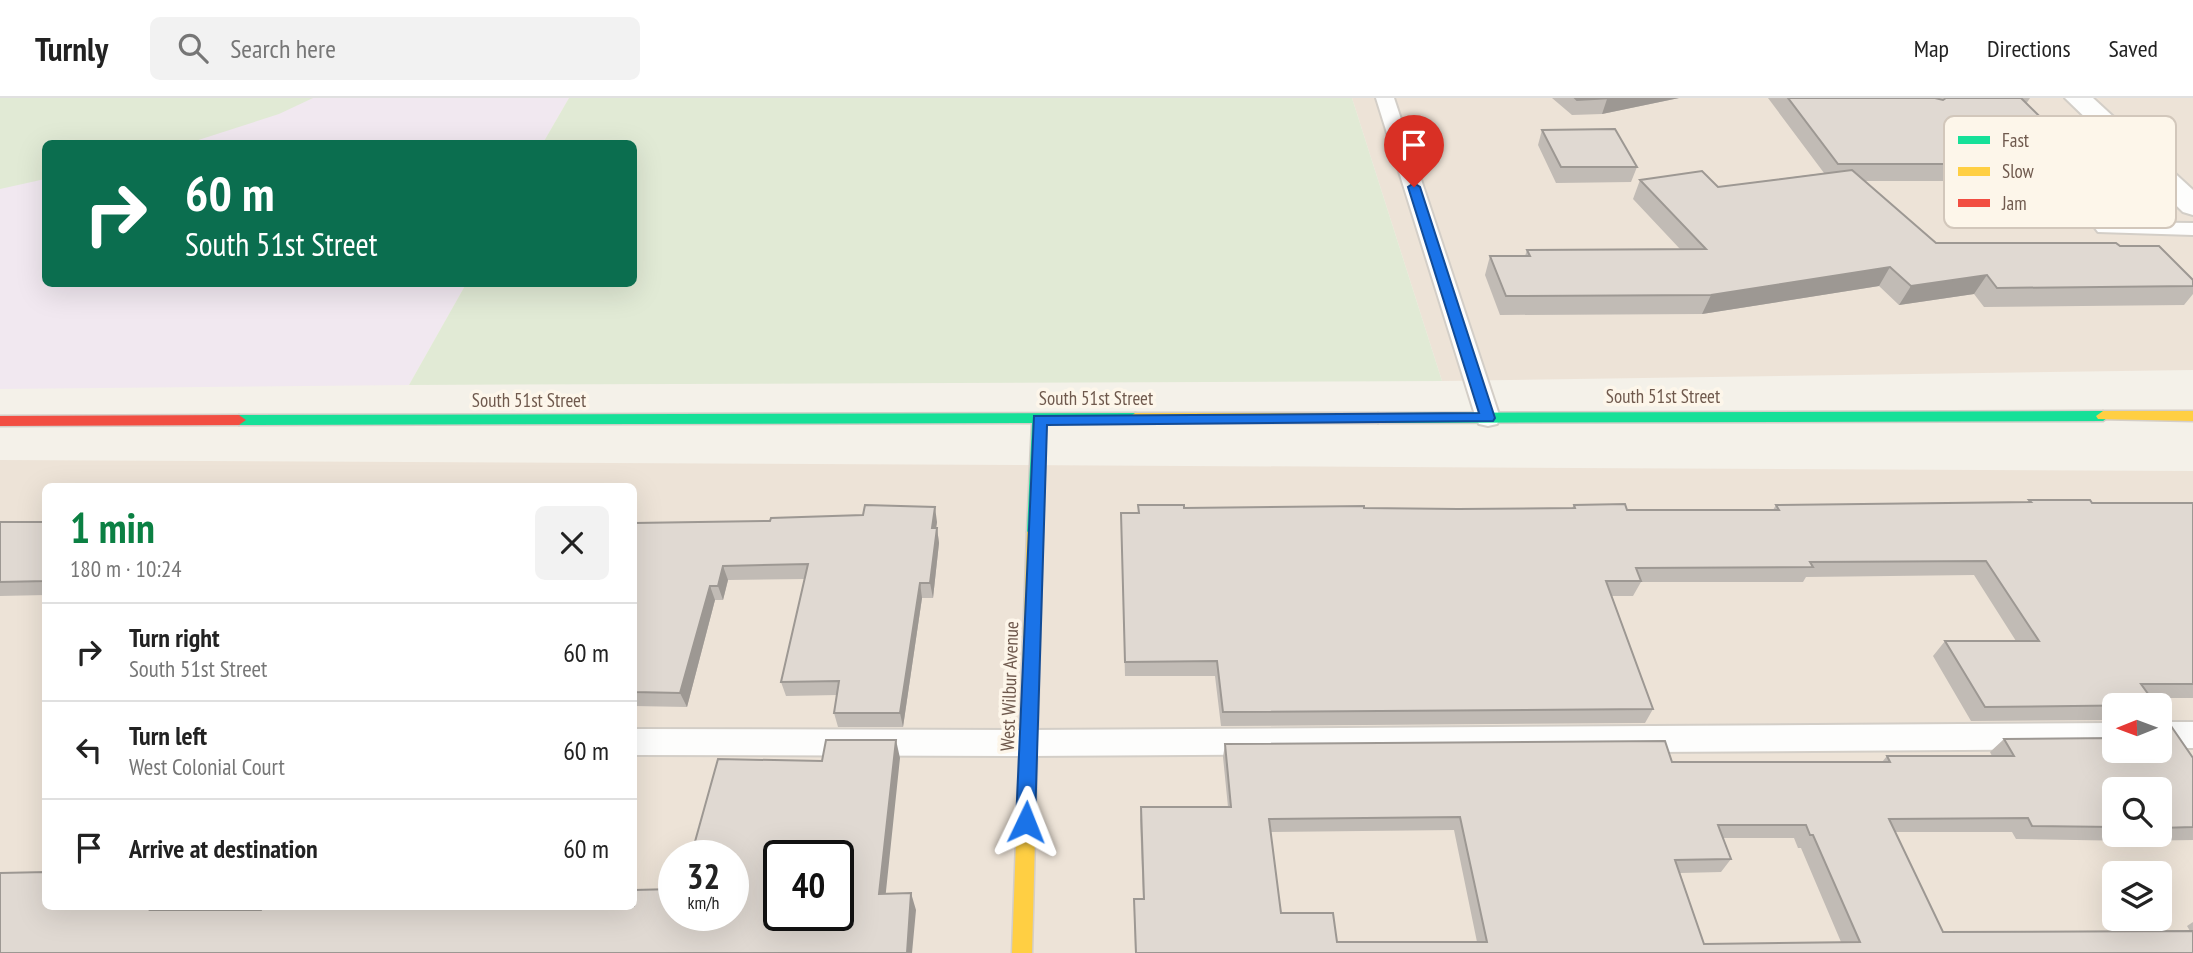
<!DOCTYPE html>
<meta charset="utf-8">
<style>
body{margin:0;font-family:"PT Sans Narrow",sans-serif;background:#f2f2f2;color:#222;height:100vh;display:flex;flex-direction:column;font-size:26px;white-space:nowrap}
*{box-sizing:border-box;margin:0}
p{font-size:23px;color:#767676}
.icon{flex:none;width:38px;height:38px;fill:none;stroke:currentColor;stroke-width:2;stroke-linecap:round;stroke-linejoin:round}
.map{position:relative;flex:1;overflow:hidden}
.side{position:absolute;left:42px;top:385px;width:595px;height:427px;display:flex;flex-direction:column;background:#fff;border-radius:10px;box-shadow:0 7px 28px #0002}
.side>*{flex:none}
.top-card{position:absolute;left:42px;top:42px;width:595px;height:147px;border-radius:10px;box-shadow:0 7px 28px #0002;background:#0b6e4f;color:#fff;overflow:hidden}
.needle{width:46px;rotate:269deg}
.controls{position:absolute;left:2102px;top:595px;display:grid;gap:14px}
.controls a{display:grid;place-items:center;width:70px;height:70px;border-radius:10px;background:#fff;box-shadow:0 7px 28px #0002;font-size:35px}
.speed{position:absolute;left:658px;top:742px;display:flex;gap:14px;font-size:35px;font-weight:700;text-align:center}
.speed>*{display:grid;place-content:center;width:91px;height:91px;border-radius:50%;background:#fff;box-shadow:0 7px 28px #0002;line-height:1}
.speed small{font-size:18px;font-weight:400}
.speed .limit{border:4px solid #111;border-radius:10px;background:#fff;color:#111}
.pin{position:absolute;display:grid;place-items:center;width:60px;height:60px;color:#fff;margin:-72px -30px;border-radius:50% 50% 50% 0;rotate:-45deg;box-shadow:0 0 7px #0007}
.pin .icon{rotate:45deg}
.me{position:absolute;width:77px;margin:-38px;rotate:2deg;stroke-linejoin:round;filter:drop-shadow(0 0 5px #0008)}
.turn{display:flex;align-items:center;gap:24px;height:147px;padding:0 28px;font-size:32px}
.turn .icon{width:91px;height:91px;stroke-width:2.5}
.turn b{display:block;font-size:49px;line-height:60px}
.round{display:grid;place-items:center;flex:none;width:74px;height:74px;border-radius:10px;background:#f2f2f2}
.summary{display:flex;align-items:center;justify-content:space-between;height:119px;padding:0 28px}
h1{font-size:42px;font-weight:600;line-height:52px;color:#0b8043}
ul{padding:0;list-style:none}
li{display:flex;align-items:center;gap:21px;height:98px;padding:0 28px;border-top:2px solid #e0e0e0}
li div{flex:1}
li b{display:block;font-size:26px}
li em{font-style:normal}
header{display:flex;align-items:center;gap:42px;box-sizing:border-box;height:98px;padding:0 35px;background:#fff;border-bottom:2px solid #e0e0e0}
header strong{font-size:33px}
nav{display:flex;gap:38px;margin-inline-start:auto;font-size:24px}
.search{width:490px;height:63px;background:#f2f2f2;display:flex;align-items:center;gap:18px;box-sizing:border-box;padding:0 24px;border-radius:10px;color:#767676;font-size:26px}
.map>svg:first-child{display:block}
.residential{fill:#ede3d7;fill-rule:evenodd}
.education{fill:#f1e8f0}
.green{fill:#e1ead5}
.lines{fill:none;stroke-linecap:round;stroke-linejoin:round}
.lane-casing{stroke:#d3cec7;stroke-width:4}
.street-casing{stroke:#d3cec7;stroke-width:4}
.fast-casing{stroke:#d4cec8;stroke-width:3}
.slow-casing{stroke:#d4cec8;stroke-width:3}
.jam-casing{stroke:#d4cec8;stroke-width:3}
.lane{fill:#fdfdfc;fill-rule:evenodd}
.street{fill:#fdfdfc;fill-rule:evenodd}
.fast{fill:#16e098;fill-rule:evenodd}
.slow{fill:#ffcf43;fill-rule:evenodd}
.jam{fill:#f24e42;fill-rule:evenodd}
.wall{fill:#c1bbb5;fill-rule:evenodd}
.shaded-wall{fill:#9d9893}
.building{fill:#e0d9d2;stroke:#9d9893;stroke-width:2;fill-rule:evenodd}
.route{fill:#1a73e8;stroke:#114b97;stroke-width:2}
.labels{text-anchor:middle;stroke-width:7;stroke-linejoin:round;paint-order:stroke}
.street-label{font-size:19px;fill:#6f594d;stroke:#fdf6ea}
.key{fill:#fdf6ea;stroke:#d2c7bb;stroke-width:2}
.key-label{font-size:19px;fill:#6f594d}
</style>
<header>
<strong>Turnly</strong>
<div class="search"><svg class="icon" aria-label="search" viewBox="0 0 24 24"><circle cx="10" cy="10" r="6"/><path d="M15 15l6 6"/></svg>Search here</div>
<nav><a>Map</a><a>Directions</a><a>Saved</a></nav>
</header>
<div class="map">
<svg width="2193" height="855" viewBox="0 0 2193 855">
<rect width="100%" height="100%" fill="#f4f1e9"/>
<path class="residential" d="M1352 0H2193V272L1442 283Z
M0 362 2193 373V855H0ZM46 388H634V808H46ZM2114 607H2160V653H2114ZM2114 691H2160V737H2114ZM674 758H733V817H674ZM779 758H838V817H779ZM2114 775H2160V821H2114Z"/>
<path class="education" d="M0 0H569L543 45 46 46V186H466L409 287 0 291Z"/>
<path class="green" d="M0 0H313L279 16 189 45 46 46 45 81 0 91Z
M569 0H1352L1442 283 409 287 466 186H634V46L543 45Z"/>
<g class="lines">
<g class="lane-casing">
<path id="lane" d="M1376 0H1394L1500 320 1497 326 1488 328 1479 326 1476 320Z
M2105 124 2193 125V137L2098 134 2095 130 2098 126Z
M2160 624H2193V650H2160Z
M2114 625V651L1028 658 634 657V631L1028 632Z"/>
</g>
<g class="street-casing">
<path id="street" d="M2065 0H2093L2193 92V117L2183 114Z"/>
</g>
<g class="fast-casing">
<path id="fast" d="M2103 313 2110 318 2103 323 1378 325 1371 320 1378 315Z
M1135 315 1140 316 1142 320 1140 324 1046 325 1043 434 1035 440 1027 434 1032 325 239 327 232 322 239 317Z"/>
</g>
<g class="slow-casing">
<path id="slow" d="M2103 313H2193V323L2098 321 2096 318Z
M1135 315H1378L1385 320 1378 325H1135L1128 320Z
M1035 428 1043 434 1032 855H1012L1027 434Z"/>
</g>
<g class="jam-casing">
<path id="jam" d="M239 317 246 322 239 327 0 328V318Z"/>
</g>
<use href="#lane" class="lane"/>
<use href="#street" class="street"/>
<use href="#fast" class="fast"/>
<use href="#slow" class="slow"/>
<use href="#jam" class="jam"/>
</g>
<path class="wall" d="M1552 0H1679L1602 16 1572 17Z
M1768 0H2030L2026 6 2083 61 2071 78H2042L2039 83H1865L1936 145 2120 148 2193 188V196L2184 207 1984 209 1974 196 1899 207 1879 188 1702 216 1500 217 1485 177 1490 158H1525L1527 152 1680 151 1633 101 1640 82 1718 89 1824 75Z
M1542 32 1637 69 1631 84 1556 85 1538 47Z
M2029 402 2092 405H2193V600H2151L2114 607V622L1971 623 1933 558 1945 543H2016L1974 477 1806 479 1803 484H1641L1633 498H1612L1653 611 1645 625 1221 628 1215 578H1125L1121 415H1138V407L1184 410H1572L1574 407 1627 412H1773L1776 407 2027 404Z
M0 424H46V497L0 498Z
M937 424 936 430H937L939 445 933 500H922L903 629H838L834 615 837 597 786 598 781 584 805 481 728 482 723 502H715L687 609 634 608V425Z
M2004 641 2193 660V742L2134 743 2016 741 2012 734H1895L1943 834 2190 833 2187 828 2193 824V855H1135L1134 801H1143L1140 722 1141 709H1228L1223 659 1225 646 1672 664H1882L1887 658H1992L1990 654ZM2114 691H2160V737H2114ZM1454 732 1477 844H1337L1281 815 1271 734ZM1723 740H1794L1798 750H1801L1841 844 1704 846 1680 775 1721 774 1731 761Z"/>
<path class="shaded-wall" d="M1612 0H1679L1602 16 1607 1Z
M1890 169 1879 188 1702 216 1711 197Z
M1987 177 1974 196 1899 207 1911 188Z
M935 409 937 424 934 445 932 430Z
M937 430 939 445 933 500 930 485Z
M723 468 728 482 723 502 718 488Z
M920 485 922 500 903 629 900 615Z
M710 488 715 502 687 609 680 595Z
M896 642 900 660 884 812 879 796Z
M911 795 916 812 912 855H907Z
M152 808H182L172 829 150 812Z"/>
<path class="building" d="M1575 0H1612L1577 2Z
M1788 0H1935L1943 2 1946 0H2021L2083 61H2046L2050 66H1838Z
M1615 31 1637 69H1561L1542 32Z
M1852 72 1936 145H2116L2120 148H2159L2193 182V188L1997 190 1987 177 1911 188 1890 169 1711 197 1506 198 1490 158H1530L1527 152 1706 151 1640 82 1702 73 1718 89Z
M2029 402H2090L2092 405H2193V586H2141L2156 607 1985 609 1945 543H2039L1986 463 1810 464 1813 469 1636 470 1641 483H1606L1653 611 1223 614 1217 563 1125 564 1121 415H1139L1138 407H1184V410L1364 408V410L1458 411 1575 410 1574 407 1625 406 1627 412H1779L1776 407 2031 404Z
M865 407 935 409 932 430H937L930 485H920L900 615H834L839 583 781 584 808 466 723 468 718 488H710L680 595 634 594V425L770 423 771 420 863 417Z
M0 424H46V483L0 484Z
M2160 612 2193 660V729L2160 730V691H2114V729L2032 728 2028 720 1889 721 1943 834 2193 833V855H1136L1134 801H1144L1141 709H1231L1225 646 1665 643 1672 664H1890L1887 658H2014L2004 641 2114 640V653H2160ZM1460 719 1487 844H1337L1333 815H1281L1269 721ZM1718 727H1806L1810 737H1813L1860 844 1704 846 1675 762 1731 761Z
M826 642H896L879 796 911 795 907 855H0V775L46 774V808H152L150 812H261L263 808H634V792L674 791V817H733V758H691L718 661 822 663ZM779 758H838V817H779Z"/>
<path class="route" d="M1414 85 1420 89 1495 320 1493 323 1047 327 1035 724 1033 730 1026 732 1019 730 1016 724 1034 318 1479 315 1408 89Z"/>
<g class="labels">
<g class="street-label">
<text x="1663" y="305">South 51st Street</text>
<text x="1096" y="307">South 51st Street</text>
<text x="529" y="309">South 51st Street</text>
<text transform="translate(1009 588) rotate(-88)" y="7">West Wilbur Avenue</text>
</g>
</g>
<rect x="1944" y="18" width="232" height="112" rx="10" class="key"/>
<rect x="1958" y="38" width="32" height="8" fill="#16e098"/>
<rect x="1958" y="69" width="32" height="9" fill="#ffcf43"/>
<rect x="1958" y="101" width="32" height="8" fill="#f24e42"/>
<g class="key-label">
<text x="2002" y="49">Fast</text>
<text x="2002" y="80">Slow</text>
<text x="2002" y="112">Jam</text>
</g>
</svg>
<div class="controls">
<a><svg class="needle" viewBox="-14 -14 28 28"><path d="M0-13l5 13h-10z" fill="#e53935"/><path d="M0 13l5-13h-10z" fill="#767676"/></svg></a>
<a><svg class="icon" aria-label="search" viewBox="0 0 24 24"><circle cx="10" cy="10" r="6"/><path d="M15 15l6 6"/></svg></a>
<a><svg class="icon" aria-label="layers" viewBox="0 0 24 24"><path d="M12 4l9 5-9 5-9-5zM3 14l9 5 9-5"/></svg></a>
</div>
<div class="speed"><div>32<small>km/h</small></div><div class="limit">40</div></div>
<div class="pin" style="left:1414px;top:89px;background:#d93025"><svg class="icon" aria-label="arrive" viewBox="0 0 24 24"><path d="M6 21V4h12l-3 4 3 4H6"/></svg></div>
<svg class="me" style="left:1026px;top:724px" viewBox="-20 -20 40 40"><path d="M0-17L14 15 0 8-14 15z" fill="#1a73e8" stroke="#fff" stroke-width="4"/></svg>
<div class="top-card">
<div class="turn"><svg class="icon" aria-label="right" viewBox="0 0 24 24"><path d="M7 20v-9h11M14 6l5 5-5 5"/></svg><div><b>60 m</b>South 51st Street</div></div>
</div>
<section class="side">
<div class="summary"><div><h1>1 min</h1><p>180 m · 10:24</p></div><a class="round"><svg class="icon" aria-label="close" viewBox="0 0 24 24"><path d="M6 6l12 12M18 6L6 18"/></svg></a></div>
<ul>
<li><svg class="icon" aria-label="right" viewBox="0 0 24 24"><path d="M7 20v-9h11M14 6l5 5-5 5"/></svg><div><b>Turn right</b><p>South 51st Street</p></div><em>60 m</em></li>
<li><svg class="icon" aria-label="left" viewBox="0 0 24 24"><path d="M17 20v-9H6M10 6l-5 5 5 5"/></svg><div><b>Turn left</b><p>West Colonial Court</p></div><em>60 m</em></li>
<li><svg class="icon" aria-label="arrive" viewBox="0 0 24 24"><path d="M6 21V4h12l-3 4 3 4H6"/></svg><div><b>Arrive at destination</b></div><em>60 m</em></li>
</ul>
</section>
</div>
